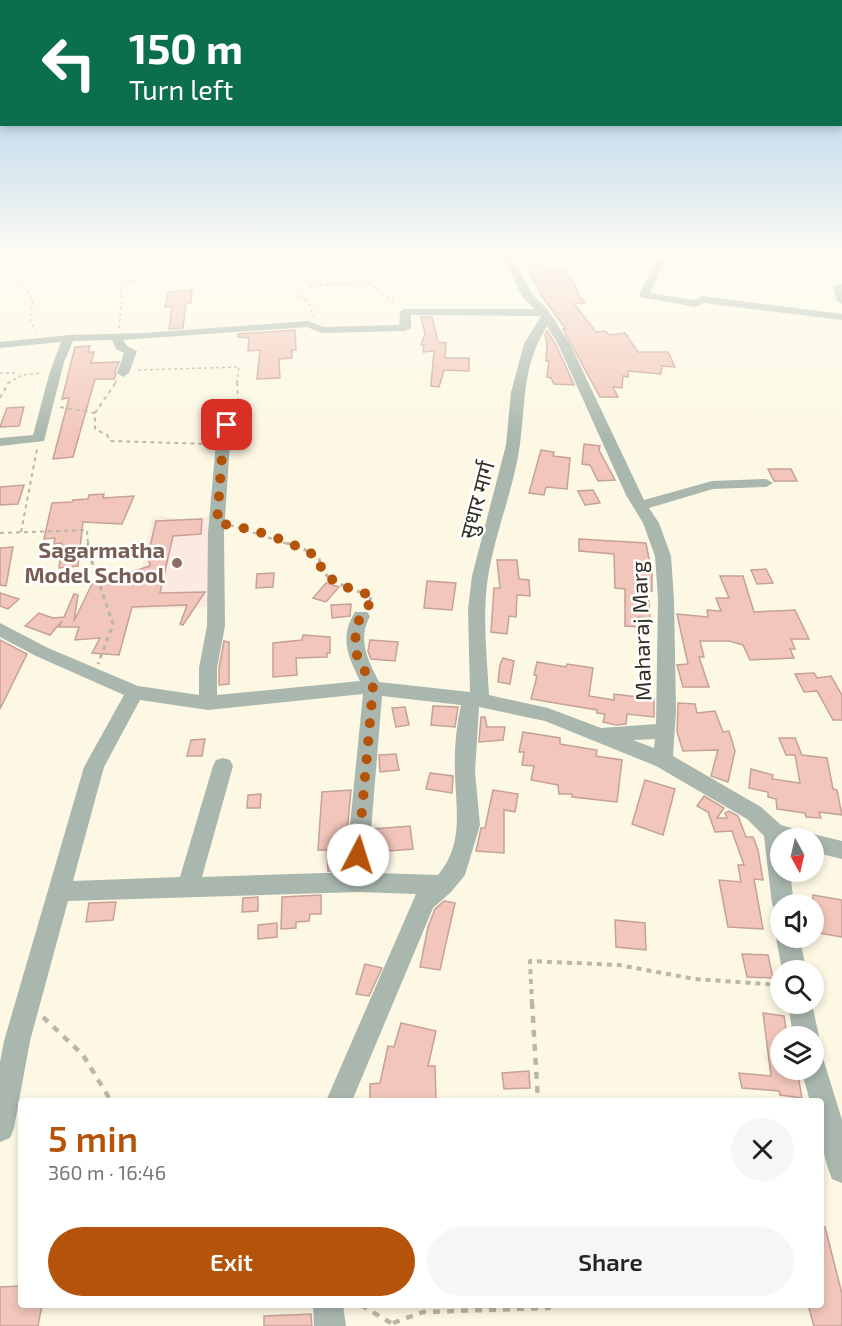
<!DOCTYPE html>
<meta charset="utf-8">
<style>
body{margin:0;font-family:"Exo 2","Noto Sans Devanagari",sans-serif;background:#f6f6f6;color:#222;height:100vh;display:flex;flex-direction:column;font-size:22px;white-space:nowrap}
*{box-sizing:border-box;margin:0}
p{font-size:20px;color:#767676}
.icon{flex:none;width:33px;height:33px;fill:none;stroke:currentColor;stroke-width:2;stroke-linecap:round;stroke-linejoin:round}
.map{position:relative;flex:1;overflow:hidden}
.sheet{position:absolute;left:18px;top:1098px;width:806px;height:210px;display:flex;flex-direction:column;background:#fff;border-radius:6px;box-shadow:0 3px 9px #0003}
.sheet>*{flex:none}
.guide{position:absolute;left:0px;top:0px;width:843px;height:126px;box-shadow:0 3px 9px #0003;background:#0b6e4f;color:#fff;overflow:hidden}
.needle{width:39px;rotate:172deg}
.buttons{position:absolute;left:770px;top:828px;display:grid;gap:12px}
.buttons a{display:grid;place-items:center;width:54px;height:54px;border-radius:50%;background:#fff;box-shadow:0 3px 9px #0003;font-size:30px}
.pin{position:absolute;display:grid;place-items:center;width:51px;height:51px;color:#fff;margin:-26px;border-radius:12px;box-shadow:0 3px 9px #0006}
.me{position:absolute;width:66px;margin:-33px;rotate:5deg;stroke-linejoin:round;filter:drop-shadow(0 0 4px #0008)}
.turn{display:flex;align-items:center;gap:21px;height:126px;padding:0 30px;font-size:27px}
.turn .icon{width:78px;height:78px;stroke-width:2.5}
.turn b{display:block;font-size:42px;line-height:51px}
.round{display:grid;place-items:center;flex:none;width:63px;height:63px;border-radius:32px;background:#f6f6f6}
.headline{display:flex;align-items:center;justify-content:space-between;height:102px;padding:0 30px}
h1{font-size:36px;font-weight:600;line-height:45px;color:#b45309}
.action{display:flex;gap:12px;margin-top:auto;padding:12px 30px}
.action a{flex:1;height:69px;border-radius:36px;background:#b45309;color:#fff;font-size:24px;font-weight:600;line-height:69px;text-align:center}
.action a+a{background:#f6f6f6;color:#222}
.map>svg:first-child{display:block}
.education{fill:#fce9e0}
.building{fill:#f2c6ba;stroke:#c5a198;stroke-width:1.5}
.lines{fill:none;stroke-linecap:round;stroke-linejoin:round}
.path-far4{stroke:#bbb6a5;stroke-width:1.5;stroke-dasharray:3 3;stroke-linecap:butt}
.path-far3{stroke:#bbb6a5;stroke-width:2;stroke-dasharray:4 4;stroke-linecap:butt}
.path-far2{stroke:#bbb6a5;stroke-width:3;stroke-dasharray:4.5 4.5;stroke-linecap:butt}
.path-far1{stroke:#bbb6a5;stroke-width:4;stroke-dasharray:5 5;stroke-linecap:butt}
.path{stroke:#bbb6a5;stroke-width:4.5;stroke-dasharray:7 7;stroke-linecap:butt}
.street{fill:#a9b7ae;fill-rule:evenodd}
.route{stroke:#b45309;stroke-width:10;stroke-dasharray:0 18}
.education-dot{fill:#8d6e63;stroke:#fff;stroke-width:2}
.labels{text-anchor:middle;stroke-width:5;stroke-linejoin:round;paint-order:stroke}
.street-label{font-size:22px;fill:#332f22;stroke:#fff}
.education-label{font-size:22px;font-weight:bold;fill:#785e54;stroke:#fff;text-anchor:end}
</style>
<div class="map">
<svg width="842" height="1326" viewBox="0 0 842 1326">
<rect width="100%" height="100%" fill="#fdf8e4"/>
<path class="education" d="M153 516 182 519 213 516 208 607 133 610Z"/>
<path class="building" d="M524 255H537L543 269 564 268 576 287 578 295 585 303 574 304 596 332 605 331 609 335 625 333 638 352H668L675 367 662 366 661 374 628 371V377L623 376 622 388 613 387 618 397H600L563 329H566L543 298 528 268Z
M192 290 191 303H186L183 328 169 329 172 307H165L168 292Z
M421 317H432L438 342 446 343 445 358H469V371L444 370 439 387 431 386 434 351 423 352 424 345H421L425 334Z
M295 330 296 350H292V358L279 359 280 378 257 379 260 350 248 351 249 338 238 337V334Z
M547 331 556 345 574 385 554 384 551 378 547 377 549 361H546L547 343 545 335Z
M90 346 88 352H94L91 363 119 362 115 372 116 375 114 379H95L73 457 53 459 69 398 62 399 75 347Z
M24 407 19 426 0 427 7 408Z
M584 444 600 446 599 450 615 480 598 481 590 465 582 464Z
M541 450 554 452 553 456 570 458 567 489 546 487 544 495 529 493Z
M768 469H791L797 481H774Z
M24 485 18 504 0 505V487Z
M593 490 600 503 585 505 578 491Z
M104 494 103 498 134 496 122 524 83 522 78 566 59 568 62 543 54 544 55 538 44 539 52 503 72 502 73 500 88 499 89 495Z
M202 519 201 534 173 536 160 593 205 592 183 625 180 624 187 605 132 607 119 655 92 653 100 638 75 640 79 627H59L62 621 50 635 25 626 39 613 53 618 64 617 74 594 78 595 74 621 92 584 150 566 148 555 156 521Z
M579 539 646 543 652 574V591H648L650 618 638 617 639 627 625 626V589L615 588 614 554 579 551Z
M13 547 6 586 0 585V548Z
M497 560H517L519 579 529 580 530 596 517 595 516 617 509 616 507 634 491 632 494 588H500Z
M766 569 773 583 757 584 751 570Z
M274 573 273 587 256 588 257 574Z
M720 576H743L754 612 795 610 809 639H791L795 649H790L794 658 750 660 743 645 729 641H700L704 657H699L709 687H683L677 665 688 664 677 614 708 617 707 610 721 611 716 598H729Z
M427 581 456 583 452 610 424 608Z
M326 583 339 587 326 602 313 598Z
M0 593 19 599 8 609 0 606Z
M351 604 350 616 332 618 331 605Z
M303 635 330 637V653H327V657L296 658 297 675 273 677V643L302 640Z
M0 640 27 654 0 709Z
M370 640 398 642 395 661 371 659 368 651Z
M224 641 229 642V684L219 685V668Z
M503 658 514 661 510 684 498 682 500 665Z
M537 662 566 667 567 664 593 668 589 696 614 700V694L654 699V717L627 714 626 724 616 725 603 722 605 714 597 713V710L531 699 537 676 534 675Z
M814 673 817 678 831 676 842 695V720H833L817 691 804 692 795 674Z
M678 703 695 704 697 713 715 711 723 732 729 731 735 751 728 782 711 776 718 750 683 751 677 732Z
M433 706 458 707 455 727 431 725Z
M405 707 409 725 396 727 392 708Z
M481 717H485L487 727H505L503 740 479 742Z
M523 732 560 738V744L597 750 596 756 622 760 617 802 572 797V794H559L558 785 531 780 534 766 522 765 524 752H519Z
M779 738H795L802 755 827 758 833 789 837 790 842 815 819 812 821 818 806 817 805 813 777 809 776 799 768 797V792L749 788 751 769 773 775 772 779 800 783 795 755H786Z
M205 739 202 756H187L191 740Z
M396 754 399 770 380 772 379 755Z
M430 773 453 776 452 793 426 789Z
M645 780 675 789 663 835 632 824Z
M351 790 345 855 351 870 328 871 327 850H318L322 792Z
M493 790 518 794 515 812 504 810V853L476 851 481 828H485Z
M261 794 260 808H247L248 795Z
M704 796 724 808 717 818H727L725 813 729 811 738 816 746 837H753L758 850 763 880 754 879 763 929 728 927 719 880 741 882 738 865H744L732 831 715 832 708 812 697 806Z
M410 826 413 849 375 852V847H372L373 829Z
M321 895V914H310L309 921 296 922V928L281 929 282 897Z
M813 895 842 900V937L813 932Z
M258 897V911L242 912 243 898Z
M444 901 455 903 440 970 420 967 428 927 435 909Z
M116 902 113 920 86 922 89 903Z
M615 920 645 923 646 950 616 947Z
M277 923V937L258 939V925Z
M742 954 768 955 773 978 747 977Z
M365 964 382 968 369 996 356 994Z
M763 1013 784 1016 787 1036H780V1070H797L802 1098 780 1095 779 1091 742 1088 739 1073 771 1076Z
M401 1023 436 1031 428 1066H435L436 1101H370V1084L380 1083 388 1046 394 1047Z
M529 1071 530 1088 504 1089 502 1073Z
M825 1227 842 1294V1326H814L808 1305H820V1228Z
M21 1286V1305H42L38 1326H0V1287Z
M311 1314 312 1326H264V1316Z"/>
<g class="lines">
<path class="path-far4" d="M287 255 311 286 367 282 397 305
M0 260 11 268 33 300 30 320 36 331
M311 286 298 293 311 306 313 316
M119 328 122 297 120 291 125 284 139 281 146 276 144 255
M138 370 239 367 237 383
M0 373H18
M8 383 22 375 42 373
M115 383 117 380"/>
<path class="path-far3" d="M237 382 238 400
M0 398 9 382
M60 407 95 413V429L107 435 110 441 209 444
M95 413 116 382
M230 525 291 545
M21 532 37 449
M0 533 87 530 88 545"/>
<path class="path-far2" d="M88 543 89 553 113 624 98 664
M287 543 302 548 319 558 322 572C337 584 353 591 372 595L367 607"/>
<path class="path-far1" d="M532 1004 530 961 619 965 695 979 780 985"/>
<path class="path" d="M532 1002 538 1101
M43 1017 83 1055 111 1101
M361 1305 396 1326
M393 1323 423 1312 549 1308V1305"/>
<path class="street" d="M502 255H512L532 294 548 310 570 344 644 500 712 481 766 479 773 483 766 487 713 489 649 508 659 523 671 556 674 599 676 711 673 756 761 807 781 825 805 832 807 836 813 834 842 841V859L813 852V838H780V872H790L794 904H780V913L775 911 772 904 764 836 747 819 656 766 545 721 479 707 475 772 480 825 465 875 451 892 433 908 352 1101H326L416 894 359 892 68 901 30 1041 14 1128 10 1138 0 1142V1062L4 1041 84 767 124 695 36 656 0 637V623L48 648 138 686 199 695V668L207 626 208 533 216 442 226 407 232 403 238 407 230 442 224 533 225 626 217 668V695L360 681C348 656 339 638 355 612H367L370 616C357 640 368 660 379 682L470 692 468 609 472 576 506 445 511 392 524 344 541 316 411 315V328L405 331 322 333 307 327 123 340 127 346 137 351 129 373 123 377 117 373 124 353 116 349 112 340 73 341 64 362 44 441 0 446V438L33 435 49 375 61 342 0 348V342L69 335 143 333 308 321 324 327 399 325 400 312 405 309H534L522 296ZM547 326 558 344 626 495 643 523 655 556 658 599 656 724 601 728 548 708 489 695C487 656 482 616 488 577 495 532 514 489 520 444 526 399 522 367 547 326ZM363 694 347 855 354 872 202 877 233 766 230 760 223 758 216 760 213 766 180 877 73 881 104 767 140 700 208 710ZM382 696 461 705C456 727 454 751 455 774 456 810 464 844 438 875L376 873 369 855ZM655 739 654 748 633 740Z
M659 255 667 257 650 293 694 300 702 296 842 314V320L704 303 696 307 640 297 639 295Z
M838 284H842V304L837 301 833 287Z
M780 930V938H800L806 970H782L776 938Z
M788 1004H812L819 1036 815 1045 813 1046V1036H793Z
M813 1051 822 1055 842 1120V1183L832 1179C821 1153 820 1129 820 1101H810L801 1070H813Z
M313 1305H343L346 1326H314Z"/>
</g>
<linearGradient id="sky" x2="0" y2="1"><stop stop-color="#91bee9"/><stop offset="0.58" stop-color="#fefcf3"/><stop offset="1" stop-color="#fefcf3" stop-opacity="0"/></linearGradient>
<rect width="842" height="440" fill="url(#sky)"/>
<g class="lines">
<path class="route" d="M227 425 223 442 217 523C252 528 289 540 319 558L322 572C338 585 353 591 372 595L370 603 356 625 355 651 373 688 358 855"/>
</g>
<circle class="education-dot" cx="177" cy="563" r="6"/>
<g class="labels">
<g class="street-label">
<text transform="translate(477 500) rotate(-75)" y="8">सुधार मार्ग</text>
<text transform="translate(641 631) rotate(-92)" y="8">Maharaj Marg</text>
</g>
<g class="education-label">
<text x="165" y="558">Sagarmatha<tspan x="165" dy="25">Model School</tspan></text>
</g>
</g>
</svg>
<div class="buttons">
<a><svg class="needle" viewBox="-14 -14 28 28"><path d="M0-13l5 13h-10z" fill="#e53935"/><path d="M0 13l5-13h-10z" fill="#767676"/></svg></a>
<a><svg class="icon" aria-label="sound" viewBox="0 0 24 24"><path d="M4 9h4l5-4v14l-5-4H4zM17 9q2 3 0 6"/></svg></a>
<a><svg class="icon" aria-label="search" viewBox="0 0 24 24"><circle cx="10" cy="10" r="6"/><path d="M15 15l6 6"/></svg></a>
<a><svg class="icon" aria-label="layers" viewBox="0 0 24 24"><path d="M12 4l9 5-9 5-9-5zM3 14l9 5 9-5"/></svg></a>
</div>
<div class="pin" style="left:227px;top:425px;background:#d93025"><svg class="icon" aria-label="arrive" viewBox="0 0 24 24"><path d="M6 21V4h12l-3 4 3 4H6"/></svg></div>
<svg class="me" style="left:358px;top:855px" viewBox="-20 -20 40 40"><circle r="19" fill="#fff"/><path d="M0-13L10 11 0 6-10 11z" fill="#b45309"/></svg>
<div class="guide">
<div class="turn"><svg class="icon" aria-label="left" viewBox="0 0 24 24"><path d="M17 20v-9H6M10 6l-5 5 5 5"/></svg><div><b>150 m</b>Turn left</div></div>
</div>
<section class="sheet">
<div class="headline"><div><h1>5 min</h1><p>360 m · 16:46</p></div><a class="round"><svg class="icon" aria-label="close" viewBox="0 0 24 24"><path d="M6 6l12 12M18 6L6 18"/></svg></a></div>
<div class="action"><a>Exit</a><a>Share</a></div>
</section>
</div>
